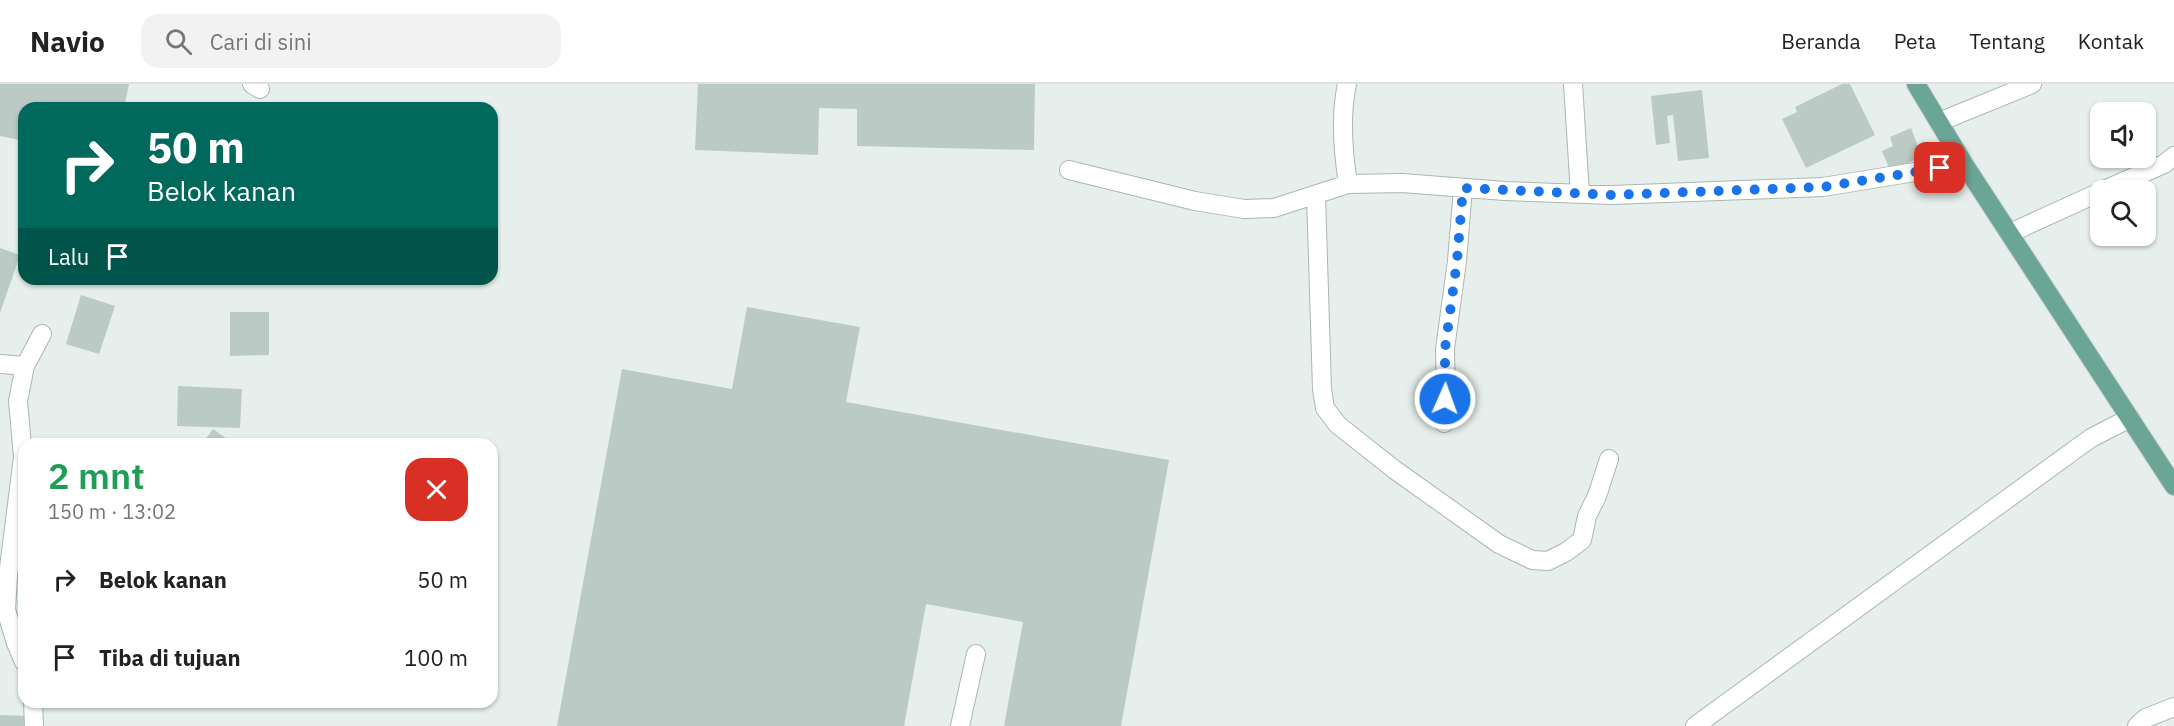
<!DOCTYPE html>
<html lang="id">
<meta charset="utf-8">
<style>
body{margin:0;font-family:"IBM Plex Sans",sans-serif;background:#f2f2f2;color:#222;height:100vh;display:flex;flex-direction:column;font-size:22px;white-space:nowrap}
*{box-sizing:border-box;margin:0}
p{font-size:20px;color:#767676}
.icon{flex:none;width:33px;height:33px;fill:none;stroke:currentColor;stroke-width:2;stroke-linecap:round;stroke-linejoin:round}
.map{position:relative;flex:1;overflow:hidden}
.details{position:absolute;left:18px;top:354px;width:480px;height:270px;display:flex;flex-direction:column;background:#fff;border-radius:18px;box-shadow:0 2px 4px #0004}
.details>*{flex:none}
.guide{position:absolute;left:18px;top:18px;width:480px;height:183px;border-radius:18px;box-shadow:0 2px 4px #0004;background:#00695c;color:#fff;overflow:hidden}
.controls{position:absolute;left:2090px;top:18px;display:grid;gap:12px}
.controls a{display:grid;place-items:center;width:66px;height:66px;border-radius:12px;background:#fff;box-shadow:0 2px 4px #0004;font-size:30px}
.pin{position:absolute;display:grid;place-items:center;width:51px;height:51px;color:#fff;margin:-26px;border-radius:12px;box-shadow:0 3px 9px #0006}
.me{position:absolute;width:66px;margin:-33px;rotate:2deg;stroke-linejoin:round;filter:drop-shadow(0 0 4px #0008)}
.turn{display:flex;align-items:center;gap:21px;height:126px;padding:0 30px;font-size:27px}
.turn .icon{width:78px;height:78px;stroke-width:2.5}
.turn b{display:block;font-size:42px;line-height:51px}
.then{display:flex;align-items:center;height:57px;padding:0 30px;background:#0003;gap:12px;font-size:22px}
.round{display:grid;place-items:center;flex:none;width:63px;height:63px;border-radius:18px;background:#f2f2f2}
.overview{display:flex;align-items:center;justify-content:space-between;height:102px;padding:0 30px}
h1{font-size:36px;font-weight:600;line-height:45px;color:#1e9e55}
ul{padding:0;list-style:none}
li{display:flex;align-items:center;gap:18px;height:78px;padding:0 30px}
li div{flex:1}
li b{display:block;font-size:22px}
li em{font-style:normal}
header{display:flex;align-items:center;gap:36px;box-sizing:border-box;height:84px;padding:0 30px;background:#fff;border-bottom:2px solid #e0e0e0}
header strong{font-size:28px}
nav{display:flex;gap:33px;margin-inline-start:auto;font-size:21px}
.search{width:420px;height:54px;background:#f2f2f2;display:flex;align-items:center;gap:15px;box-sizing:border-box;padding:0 21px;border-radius:18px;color:#767676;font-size:22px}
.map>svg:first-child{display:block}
.building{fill:#bbcac4}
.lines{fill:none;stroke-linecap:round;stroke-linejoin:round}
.minor-casing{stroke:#a8b8b2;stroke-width:20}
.major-casing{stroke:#c2cac8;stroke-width:20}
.minor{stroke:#fff;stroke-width:18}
.major{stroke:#6aa596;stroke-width:18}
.route{stroke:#1a73e8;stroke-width:10;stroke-dasharray:0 18}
</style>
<header>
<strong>Navio</strong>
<div class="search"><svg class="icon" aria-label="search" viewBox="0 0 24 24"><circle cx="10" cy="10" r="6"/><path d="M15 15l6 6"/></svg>Cari di sini</div>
<nav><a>Beranda</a><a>Peta</a><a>Tentang</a><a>Kontak</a></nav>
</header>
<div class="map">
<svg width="2174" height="642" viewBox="0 0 2174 642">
<rect width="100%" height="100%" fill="#e6efeb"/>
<path class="building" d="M0 0H129L124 24H24V57L0 52Z
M698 0H1035L1034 66 857 62V25L819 24 818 71 695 66Z
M1842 0H1850L1875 51 1806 84 1782 35 1797 28 1795 23Z
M1702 6 1709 74 1678 77 1673 31 1667 32 1670 59 1656 61 1651 12Z
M1911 44 1922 73 1890 86 1882 67 1893 62 1890 53Z
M0 164 20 171 0 229Z
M81 211 115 222 99 270 66 260Z
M747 223 860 243 846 318 1169 376 1121 642H1004L1023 538 926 520 904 642H557L622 285 732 305Z
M230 228H269V271L230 272Z
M178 302 242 305 240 344 177 342Z
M213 345 234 360H202Z
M0 631 27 632 26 642H0Z"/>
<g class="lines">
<g class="minor-casing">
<path id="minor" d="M252 0 260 5
M1347 0C1340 32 1343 68 1348 100
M1573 0 1580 110
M1939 38 2032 0
M1069 86 1195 117 1244 125 1274 124 1348 100 1402 99 1505 107 1612 111 1823 103 1964 80
M2104 106 2164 80 2174 72
M1316 111 1322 305 1325 324 1338 341 1395 386 1499 460 1532 476 1548 477 1566 468 1582 456 1587 432 1597 412 1609 375
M2010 149 2100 108
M0 280 25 282
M1444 339 1446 324 1445 265 1457 177 1463 104
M24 578 16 559 6 526 8 492 23 373 18 317 25 282 42 250
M33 618 34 642
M960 642 976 570
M1695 642 2091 354 2130 334
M2137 642 2146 634 2174 623"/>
</g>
<g class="major-casing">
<path id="major" d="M1916 0 1964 80 2174 402"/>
</g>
<use href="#minor" class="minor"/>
<use href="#major" class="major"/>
</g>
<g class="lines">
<path class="route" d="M1445 315V265L1457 177 1463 104 1612 111 1823 103 1940 84"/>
</g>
</svg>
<div class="controls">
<a><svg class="icon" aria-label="sound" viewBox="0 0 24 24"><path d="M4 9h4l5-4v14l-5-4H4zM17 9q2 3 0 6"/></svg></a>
<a><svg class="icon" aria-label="search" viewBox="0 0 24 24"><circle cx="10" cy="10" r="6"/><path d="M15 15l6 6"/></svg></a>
</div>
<div class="pin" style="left:1940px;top:84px;background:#d93025"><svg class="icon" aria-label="arrive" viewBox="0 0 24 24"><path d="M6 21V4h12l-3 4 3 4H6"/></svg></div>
<svg class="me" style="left:1445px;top:315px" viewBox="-20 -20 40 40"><circle r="17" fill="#1a73e8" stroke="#fff" stroke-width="3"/><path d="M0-11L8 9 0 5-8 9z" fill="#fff"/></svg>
<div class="guide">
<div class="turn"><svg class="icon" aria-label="right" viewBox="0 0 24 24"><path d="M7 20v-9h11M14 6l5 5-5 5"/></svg><div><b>50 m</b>Belok kanan</div></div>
<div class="then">Lalu<svg class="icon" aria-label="arrive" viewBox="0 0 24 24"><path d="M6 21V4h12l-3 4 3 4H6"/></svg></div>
</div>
<section class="details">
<div class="overview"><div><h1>2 mnt</h1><p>150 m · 13:02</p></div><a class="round" style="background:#d93025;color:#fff"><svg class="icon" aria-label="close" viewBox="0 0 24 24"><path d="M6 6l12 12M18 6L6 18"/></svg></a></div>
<ul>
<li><svg class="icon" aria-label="right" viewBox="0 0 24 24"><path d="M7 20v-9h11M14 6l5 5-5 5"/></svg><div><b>Belok kanan</b></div><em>50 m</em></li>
<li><svg class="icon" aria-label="arrive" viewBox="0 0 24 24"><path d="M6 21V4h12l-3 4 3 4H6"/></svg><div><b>Tiba di tujuan</b></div><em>100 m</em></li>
</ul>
</section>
</div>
